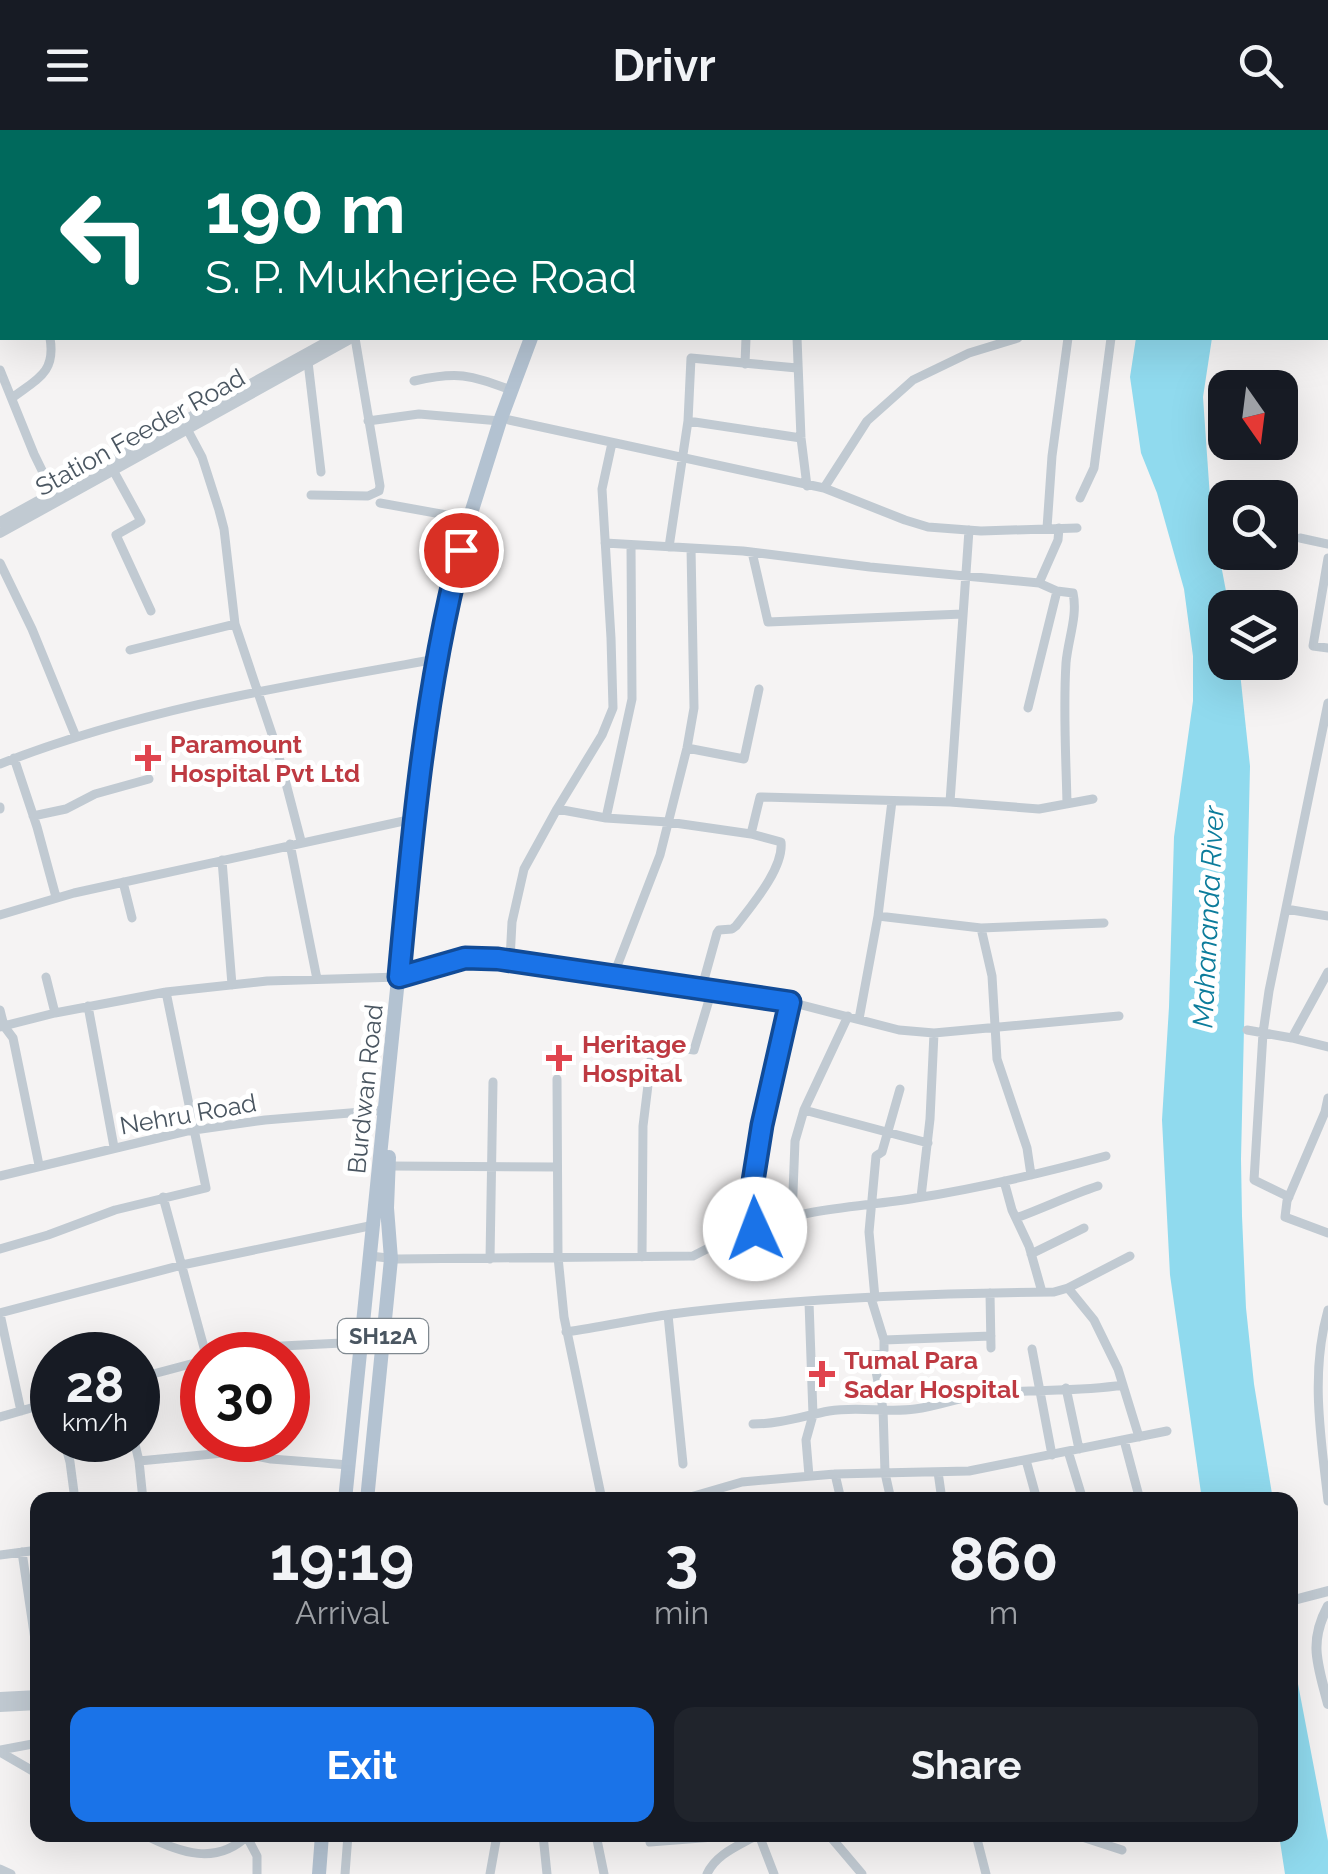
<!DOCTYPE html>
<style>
body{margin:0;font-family:Raleway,sans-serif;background:#20242c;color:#f1f3f6;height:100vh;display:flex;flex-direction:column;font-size:38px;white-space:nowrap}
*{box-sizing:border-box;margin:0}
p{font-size:32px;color:#9ea1a6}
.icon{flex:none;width:55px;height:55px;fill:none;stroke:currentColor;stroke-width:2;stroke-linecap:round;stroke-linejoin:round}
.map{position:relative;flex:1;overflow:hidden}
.panel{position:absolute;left:30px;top:1362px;width:1268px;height:350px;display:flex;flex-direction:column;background:#171b24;border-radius:20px;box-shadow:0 10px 40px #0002}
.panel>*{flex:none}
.hud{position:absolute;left:0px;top:0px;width:1330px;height:210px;box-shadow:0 10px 40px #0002;background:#00695c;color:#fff;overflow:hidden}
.needle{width:65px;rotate:166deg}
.tools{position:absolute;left:1208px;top:240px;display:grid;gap:20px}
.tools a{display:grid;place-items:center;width:90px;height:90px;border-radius:20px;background:#171b24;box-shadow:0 10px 40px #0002;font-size:50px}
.speed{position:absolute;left:30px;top:1202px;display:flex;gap:20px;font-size:50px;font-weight:700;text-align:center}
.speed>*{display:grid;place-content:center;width:130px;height:130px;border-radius:50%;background:#171b24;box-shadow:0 10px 40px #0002;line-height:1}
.speed small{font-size:25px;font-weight:400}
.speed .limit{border:15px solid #d22;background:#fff;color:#111}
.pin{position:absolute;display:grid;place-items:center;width:85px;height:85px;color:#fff;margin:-42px;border:5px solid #fff;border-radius:50%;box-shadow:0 2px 10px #0007}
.me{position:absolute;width:110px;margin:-55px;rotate:358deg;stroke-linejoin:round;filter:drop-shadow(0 0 8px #0008)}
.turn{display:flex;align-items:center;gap:35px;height:210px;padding:0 40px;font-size:45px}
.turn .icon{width:130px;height:130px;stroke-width:2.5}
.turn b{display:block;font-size:70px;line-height:85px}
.eta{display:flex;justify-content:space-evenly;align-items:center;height:170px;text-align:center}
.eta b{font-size:60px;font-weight:700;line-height:70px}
.action{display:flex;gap:20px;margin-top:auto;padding:20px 40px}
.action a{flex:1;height:115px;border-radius:20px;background:#1a73e8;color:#fff;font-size:40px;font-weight:700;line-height:115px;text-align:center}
.action a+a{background:#20242c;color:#f1f3f6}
header{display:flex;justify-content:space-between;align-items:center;height:130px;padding:0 40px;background:#171b24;font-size:45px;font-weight:700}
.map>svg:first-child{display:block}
.water{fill:#90daee}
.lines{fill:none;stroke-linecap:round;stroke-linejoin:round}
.river{stroke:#90daee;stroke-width:15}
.minor{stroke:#c1cad2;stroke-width:9}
.tertiary{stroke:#c1cad2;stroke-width:10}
.primary{stroke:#b3c2d1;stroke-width:14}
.route-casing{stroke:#114b97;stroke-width:25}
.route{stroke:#1a73e8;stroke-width:18}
.health-dot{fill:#e0444e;stroke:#fff;stroke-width:4}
.labels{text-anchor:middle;stroke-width:10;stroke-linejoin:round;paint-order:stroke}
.shield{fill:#fff;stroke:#808990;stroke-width:2.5}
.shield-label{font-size:22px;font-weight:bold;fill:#4a5661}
.street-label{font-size:25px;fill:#4a5661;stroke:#fff}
.health-label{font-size:25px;font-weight:bold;fill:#be3a42;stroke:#fff;text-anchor:start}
.water-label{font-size:28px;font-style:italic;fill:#0c7c9b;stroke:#fff}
</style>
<header><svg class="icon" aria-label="menu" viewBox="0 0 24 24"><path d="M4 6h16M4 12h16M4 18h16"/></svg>Drivr<svg class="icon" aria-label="search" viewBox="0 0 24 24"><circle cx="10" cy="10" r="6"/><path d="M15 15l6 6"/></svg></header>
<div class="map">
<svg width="1328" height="1744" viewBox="0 0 1328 1744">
<rect width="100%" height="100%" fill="#f5f3f3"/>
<path class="water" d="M1136 208H1212L1203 267 1211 382 1229 477 1225 478V532L1239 533 1250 636 1241 1029 1242 1086 1246 1178 1254 1254 1273 1370H1202L1170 1145 1162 990 1169 877 1174 707 1193 571V526L1184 459 1157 363 1141 323 1130 247Z
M1290 1512 1328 1711V1744H1285L1279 1705H1290Z"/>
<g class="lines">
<path class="river" d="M821 2V0"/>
<path class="minor" d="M240 0 241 2
M997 0 998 2
M1043 0 1044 2
M1084 0 1085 2
M362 2 370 0
M893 2 895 0
M1126 2V0
M1267 2 1274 0
M1328 34V37
M0 56 2 55
M0 128 2 130
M797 208 801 308 807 356
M308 232 321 342
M745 234 746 208
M0 240 34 324 53 363
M414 251C459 241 469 245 511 260
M12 268C37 249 56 243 50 208
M509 290 824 358 905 390 928 397 981 401 1077 398
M368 291 419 284 500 291
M688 291 801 308
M186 297 202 327 219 380 224 399 235 494 277 619 301 711
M113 340 141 391 116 405 151 481
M824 358 867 291 913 250 969 223 1018 208
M311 365 368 366 379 361 380 356 355 208
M1080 368 1094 338 1111 208
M380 373 469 389
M1047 398 1052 326 1068 208
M1059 398 1058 410 1039 453 1057 461 1073 463C1078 486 1068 509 1066 533 1063 580 1066 627 1067 674
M1300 408 1328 414
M605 413 743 421 870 437 1039 453
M669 417 688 291 691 228 797 238
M752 422 768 492 963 484
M1328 428 1313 516 1328 518
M0 433 32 499 76 607
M130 520 235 494
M1028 578 1057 461
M687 618 744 629 759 559
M14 628 37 697 56 767
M0 634C140 579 290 555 437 529
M950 672 969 400
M0 677V679
M557 679 606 688 668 692 751 704 760 667 950 672 1039 679 1093 669
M33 686 66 679 95 664 149 649
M606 688 632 569 631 415
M290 714 317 849
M222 730 232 855
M123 752 132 788
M1286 779 1328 786
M0 785 74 763 422 687
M878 786 981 798 1104 793
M981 798 992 846 997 929 1027 1018 1031 1045
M510 830 512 792 524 739 557 679 602 605 613 578 611 508 602 359 612 313
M614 844 660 725 687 618 694 578 691 418
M46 847 55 883
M702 857 717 803 719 800 732 799 736 796C752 775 784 738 781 712L751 704
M88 876 114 1017
M0 880 4 896 13 908 39 1035
M859 889 878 786 892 671
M0 897 55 883 166 862 267 851 399 847 465 828 498 829 790 872 899 900 934 903 1119 886
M1247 900 1292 908 1328 917
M1292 908 1328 842
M557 949 558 1127 564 1187 602 1370
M1328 968 1325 982 1287 1071 1285 1087 1328 1103
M804 980 928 1013
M389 1036 557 1037
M0 1046 187 1001 265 990 386 980
M1004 1051 1012 1080 1029 1116 1042 1162
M163 1067 206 1225
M921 1067 930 989 934 903
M1289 1067 1254 1050 1263 903 1269 861 1328 573
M792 1088 795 1011 804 980 848 886
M1016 1088C1044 1078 1070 1065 1098 1056
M755 1099 750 1069 763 995 790 872
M0 1119 48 1105 115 1080 206 1058 166 862
M1031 1124 1084 1098
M370 1126 397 1129 693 1126C729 1107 768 1091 809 1083 844 1076 881 1074 916 1068 980 1058 1043 1043 1106 1026
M642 1127 643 996 653 914 694 920 712 860
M490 1129 493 952
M1068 1158 1094 1190 1118 1239 1139 1307
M990 1163 991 1218
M871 1168 884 1210 991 1206
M875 1168 869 1102 876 1026 882 1022 900 959
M1328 1180C1310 1243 1321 1308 1328 1371
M0 1183 182 1135 374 1095
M0 1184 21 1281
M668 1185 683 1334
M566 1202C602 1197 636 1189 672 1184 798 1168 927 1163 1054 1162L1068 1158 1130 1126
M884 1210V1224L873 1225 883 1279 885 1343 891 1370
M1032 1219 1052 1325
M228 1225 262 1217 362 1212
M138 1248 202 1231
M1066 1258 1079 1319
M0 1287 52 1272
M753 1294C779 1294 803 1286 829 1281 858 1276 887 1283 915 1279 941 1276 965 1265 991 1263 1035 1259 1079 1262 1123 1255
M64 1310 70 1332 75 1370
M134 1310 139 1331 143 1370
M1124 1310 1140 1370
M1068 1321 1083 1370
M1026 1330 1037 1370
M139 1331 234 1322 271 1329 349 1335
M938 1342 942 1370
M835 1344 841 1370
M809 1346 806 1310 813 1285 809 1172
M990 1369V1370
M680 1370 742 1352 835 1344 969 1341 1167 1301
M22 1422 38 1530
M0 1425 38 1420
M0 1620 38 1613
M0 1622 38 1644
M145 1705C180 1723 217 1736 248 1705
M543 1705 547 1744
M596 1705 604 1744
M649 1705 650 1712 714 1707
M759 1705 774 1744
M829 1705 862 1744
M976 1705 986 1744
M1076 1705 1122 1720
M247 1707 257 1726V1744
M0 1739 11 1744
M345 1744 348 1705
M490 1744 497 1705
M707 1744C716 1724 738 1716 757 1705"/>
<path class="tertiary" d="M0 392 334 208
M0 403 352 208
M1290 1471 1328 1461
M1328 1476C1308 1513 1318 1535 1328 1574
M0 1567 38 1565
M0 1577 38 1575"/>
<path class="primary" d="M613 2 614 0
M345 1370 408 751 427 586 446 482 467 396 500 291 531 208
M367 1370 391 1129 387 1078 389 1027
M319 1744 322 1705"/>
</g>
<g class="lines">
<g class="route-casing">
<path id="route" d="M461 420C425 559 412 704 399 847L465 828 498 829 790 872 762 995 750 1070 755 1099"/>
</g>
<use href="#route" class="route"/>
</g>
<g class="health-dot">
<path d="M143 613h10v10h10v10h-10v10h-10v-10h-10v-10h10z"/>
<path d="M554 913h10v10h10v10h-10v10h-10v-10h-10v-10h10z"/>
<path d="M817 1229h10v10h10v10h-10v10h-10v-10h-10v-10h10z"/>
</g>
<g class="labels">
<rect class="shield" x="338" y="1189" width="90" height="34" rx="8"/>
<g class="shield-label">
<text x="383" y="1214">SH12A</text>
</g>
<g class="street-label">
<text transform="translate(140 302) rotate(-29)" y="9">Station Feeder Road</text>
<text transform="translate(365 959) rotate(-84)" y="9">Burdwan Road</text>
<text transform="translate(188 984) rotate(-10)" y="9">Nehru Road</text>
</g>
<g class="health-label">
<text x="170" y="623">Paramount<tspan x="170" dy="29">Hospital Pvt Ltd</tspan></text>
<text x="582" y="923">Heritage<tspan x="582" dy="29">Hospital</tspan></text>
<text x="844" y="1239">Tumal Para<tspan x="844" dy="29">Sadar Hospital</tspan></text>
</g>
<g class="water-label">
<text transform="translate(1208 787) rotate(-87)" y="10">Mahananda River</text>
</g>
</g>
</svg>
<div class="tools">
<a><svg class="needle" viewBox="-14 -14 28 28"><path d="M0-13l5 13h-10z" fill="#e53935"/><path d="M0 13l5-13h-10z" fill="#9ea1a6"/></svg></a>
<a><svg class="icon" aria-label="search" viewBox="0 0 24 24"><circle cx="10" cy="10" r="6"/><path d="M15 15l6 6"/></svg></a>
<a><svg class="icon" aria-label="layers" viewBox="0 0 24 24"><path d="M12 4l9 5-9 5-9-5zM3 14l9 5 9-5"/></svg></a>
</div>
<div class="speed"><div>28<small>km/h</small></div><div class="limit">30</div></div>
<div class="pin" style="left:461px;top:420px;background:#d93025"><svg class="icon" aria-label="arrive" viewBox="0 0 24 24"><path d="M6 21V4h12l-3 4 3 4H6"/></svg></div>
<svg class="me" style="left:755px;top:1099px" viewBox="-20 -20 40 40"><circle r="19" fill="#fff"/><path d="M0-13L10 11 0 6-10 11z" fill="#1a73e8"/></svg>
<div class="hud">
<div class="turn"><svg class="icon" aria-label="left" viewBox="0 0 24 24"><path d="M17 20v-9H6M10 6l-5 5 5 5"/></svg><div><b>190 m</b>S. P. Mukherjee Road</div></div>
</div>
<section class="panel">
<div class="eta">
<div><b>19:19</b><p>Arrival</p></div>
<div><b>3</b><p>min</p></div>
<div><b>860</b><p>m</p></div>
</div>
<div class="action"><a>Exit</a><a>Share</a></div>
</section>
</div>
